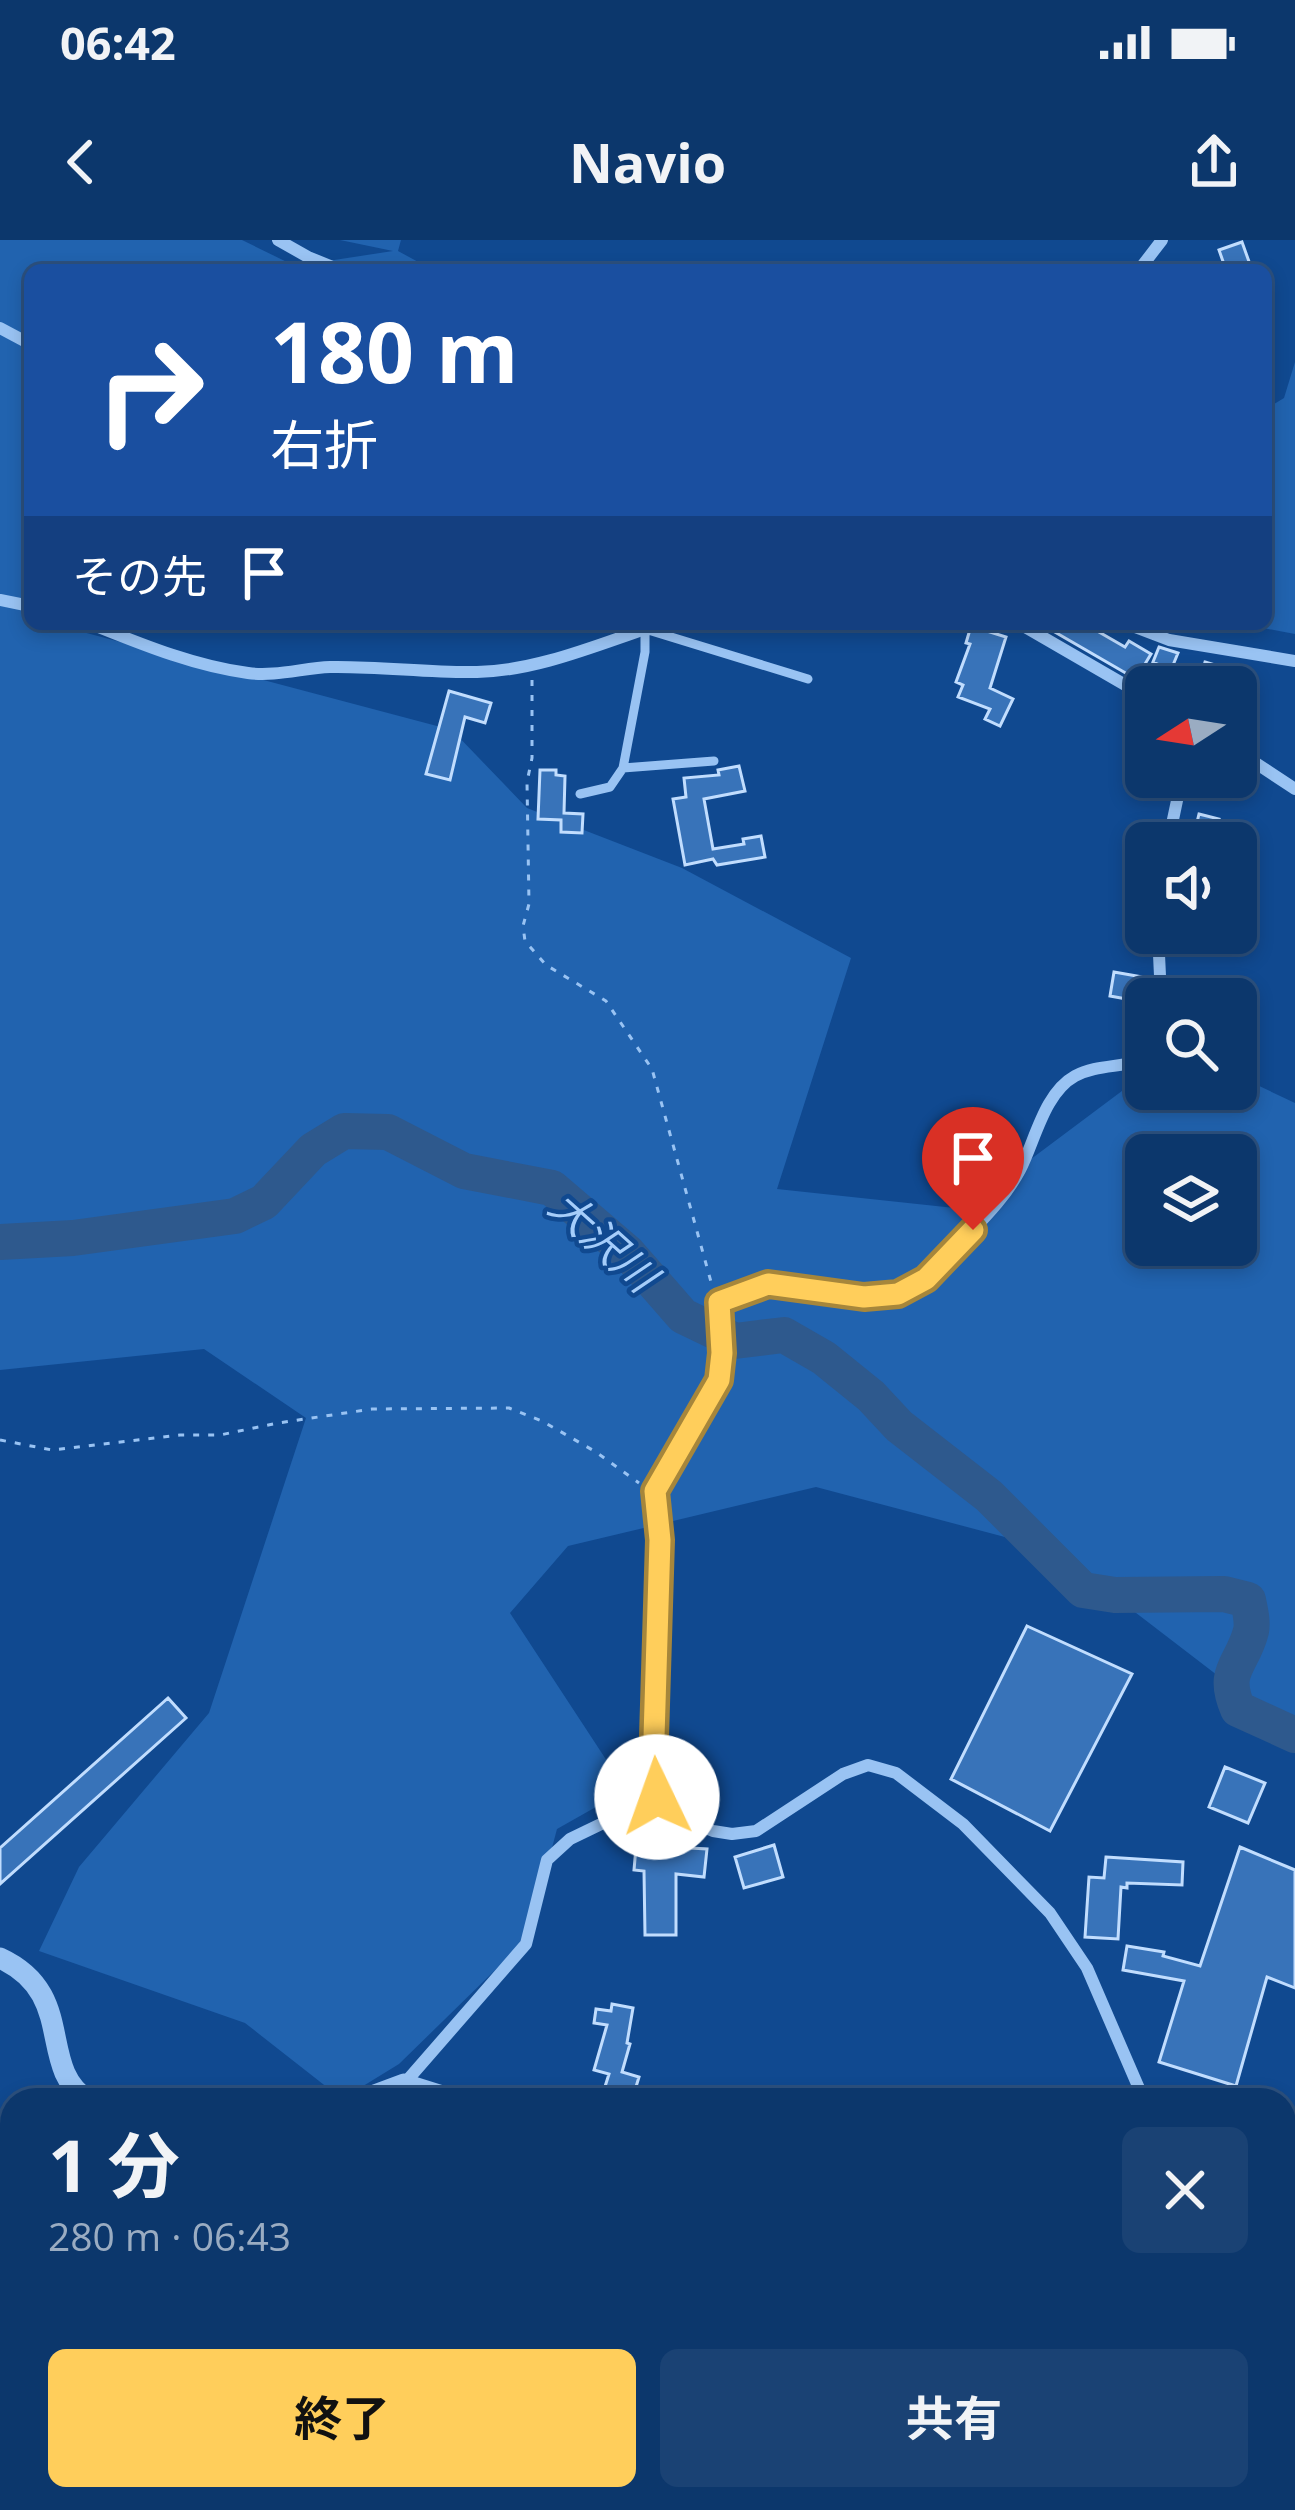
<!DOCTYPE html>
<html lang="ja">
<meta charset="utf-8">
<style>
body{margin:0;font-family:"Open Sans","Noto Sans JP",sans-serif;background:#1a4274;color:#f1f3f6;height:100vh;display:flex;flex-direction:column;font-size:45px;white-space:nowrap}
*{box-sizing:border-box;margin:0}
p{font-size:39px;color:#9aacc2}
.icon{flex:none;width:66px;height:66px;fill:none;stroke:currentColor;stroke-width:2;stroke-linecap:round;stroke-linejoin:round}
.map{position:relative;flex:1;overflow:hidden}
.drawer{position:absolute;left:0px;top:1848px;width:1296px;height:423px;display:flex;flex-direction:column;background:#0c376c;border-radius:36px 36px 0 0;box-shadow:0 6px 18px #0003,0 0 0 3px #2c517f}
.drawer>*{flex:none}
.hud{position:absolute;left:24px;top:24px;width:1248px;height:366px;border-radius:18px;box-shadow:0 6px 18px #0003,0 0 0 3px #2c517f;background:#1a4fa0;color:#fff;overflow:hidden}
.needle{width:78px;rotate:258deg}
.buttons{position:absolute;left:1125px;top:426px;display:grid;gap:24px}
.buttons a{display:grid;place-items:center;width:132px;height:132px;border-radius:18px;background:#0c376c;box-shadow:0 6px 18px #0003,0 0 0 3px #2c517f;font-size:60px}
.pin{position:absolute;display:grid;place-items:center;width:102px;height:102px;color:#fff;margin:-123px -51px;border-radius:50% 50% 50% 0;rotate:-45deg;box-shadow:0 0 12px #0007}
.pin .icon{rotate:45deg}
.me{position:absolute;width:132px;margin:-66px;rotate:357deg;stroke-linejoin:round;filter:drop-shadow(0 0 9px #0008)}
.turn{display:flex;align-items:center;gap:42px;height:252px;padding:0 48px;font-size:54px}
.turn .icon{width:156px;height:156px;stroke-width:2.5}
.turn b{display:block;font-size:84px;line-height:102px}
.then{display:flex;align-items:center;height:114px;padding:0 48px;background:#0003;gap:24px;font-size:45px}
.round{display:grid;place-items:center;flex:none;width:126px;height:126px;border-radius:18px;background:#1a4274}
.summary{display:flex;align-items:center;justify-content:space-between;height:204px;padding:0 48px}
h1{font-size:72px;font-weight:700;line-height:90px}
.cta{display:flex;gap:24px;margin-top:auto;padding:24px 48px}
.cta a{flex:1;height:138px;border-radius:18px;background:#ffce5b;color:#111;font-size:48px;font-weight:700;line-height:138px;text-align:center}
.cta a+a{background:#1a4274;color:#f1f3f6}
.status{display:flex;justify-content:space-between;align-items:center;height:84px;padding:0 60px;background:#0c376c;direction:ltr}
.status svg{height:33px;fill:currentColor}
header{display:flex;justify-content:space-between;align-items:center;height:156px;padding:0 48px;background:#0c376c;font-size:54px;font-weight:700}
.map>svg:first-child{display:block}
.green{fill:#2163af;fill-rule:evenodd}
.lines{fill:none;stroke-linecap:round;stroke-linejoin:round}
.stream{stroke:#8bbef7;stroke-width:6}
.river{stroke:#2e598d;stroke-width:36}
.building{fill:#3873b9;stroke:#c1ddfe;stroke-width:3}
.path{stroke:#99c3f3;stroke-width:3;stroke-dasharray:6 9;stroke-linecap:butt}
.service{stroke:#99c3f3;stroke-width:9}
.minor{stroke:#99c3f3;stroke-width:12}
.tertiary{stroke:#99c3f3;stroke-width:21}
.route-casing{stroke:#a6863b;stroke-width:30}
.route{stroke:#ffce5b;stroke-width:21}
.labels{text-anchor:middle;stroke-width:9;stroke-linejoin:round;paint-order:stroke}
.water-label{font-size:42px;font-style:italic;fill:#a5cdfa;stroke:#104990}
</style>
<div class="status"><b>06:42</b><svg viewBox="0 0 49 12"><path d="M0 12V9h3v3zM5 12V6h3v6zM10 12V3h3v9zM15 12V0h3v12zM26 1h20v11H26zM47 4h2v5h-2z"/></svg></div>
<header><svg class="icon" aria-label="back" viewBox="0 0 24 24"><path d="M15 5l-7 7 7 7"/></svg>Navio<svg class="icon" aria-label="share" viewBox="0 0 24 24"><path d="M12 15V3M7 8l5-5 5 5M5 13v7h14v-7"/></svg></header>
<div class="map">
<svg width="1295" height="2270" viewBox="0 0 1295 2270">
<rect width="100%" height="100%" fill="#104990"/>
<path class="green" d="M0 0H242L295 26 393 11 340 0H401L398 11 433 30H30V384H78L79 391 452 490 527 568 682 628 851 718 777 949 964 969 1146 833V849H1236V835L1295 863V1495L1054 1310 816 1247 568 1306 510 1373 626 1550 557 1589 528 1698 399 1824 342 1859 245 1783 39 1711 79 1627 209 1473 306 1178 204 1109 0 1130ZM1146 915H1236V1005H1146Z
M1295 122V394L1242 384H1266V169L1284 158Z
M0 2015 12 2030V2259H1110V2270H0Z"/>
<g class="lines">
<path class="stream" d="M0 2070 12 2079
M313 2259 322 2270"/>
<path class="river" d="M0 1002 73 998 235 976 264 962 313 910 344 891 388 892 464 931 552 948 628 1013 683 1076 735 1101 784 1095 824 1118 871 1156 899 1186 989 1256 1083 1350 1115 1355 1224 1354 1248 1360C1250 1370 1253 1382 1251 1391 1242 1426 1221 1430 1238 1469L1295 1495"/>
</g>
<path class="building" d="M1242 2 1252 30H1226L1219 10Z
M1041 384H1085L1125 407 1129 401 1151 414 1136 439Z
M971 386 1006 397 990 448 1013 459 1000 486 985 479 990 469 958 457 963 445 956 442 970 404 966 403Z
M1159 407 1178 413 1171 430 1153 422Z
M1205 422 1232 430 1227 447H1198Z
M449 451 491 463 485 483 465 477 450 540 426 534Z
M739 526 745 551 704 559 713 609 744 604 743 599 761 596 765 617 717 625 713 619 685 625 673 559 686 557 684 538 719 535 718 530Z
M540 530H556V535L565 536 564 573 583 574 582 593 561 592V580L538 579Z
M1199 574 1219 579 1213 603H1192Z
M1114 732 1148 738 1143 762 1110 756Z
M1027 1386 1132 1434 1050 1591 951 1539Z
M168 1458 186 1478 0 1644V1608Z
M1225 1527 1265 1543 1248 1583 1209 1567Z
M637 1596 691 1601V1608L707 1609 704 1637 676 1634V1695H645L644 1631 634 1630Z
M774 1605 783 1637 744 1648 735 1617Z
M1240 1607 1295 1630V1748L1267 1737 1236 1846 1159 1822 1184 1741 1123 1730 1127 1706 1164 1712 1163 1716 1200 1726Z
M1106 1617 1183 1622 1182 1645 1127 1643V1648L1121 1647 1118 1699 1085 1697 1089 1637 1104 1638Z
M612 1764 633 1768 627 1803 630 1804 622 1832 639 1837 632 1860 603 1853 609 1834 594 1830 607 1785 594 1783 596 1769 611 1771Z"/>
<g class="lines">
<path class="path" d="M532 440V518L527 542 529 664 523 686 525 701 546 725 606 761 652 829 713 1049
M0 1200 52 1210 180 1195H220L278 1183 372 1169 509 1168 542 1181 596 1212 639 1243"/>
<path class="service" d="M623 528 714 521
M580 554 610 547 623 528 645 412V389L808 439"/>
<path class="minor" d="M278 0 308 17 340 30
M1139 30 1162 0
M0 88 30 104
M0 360 30 366
M91 384C141 404 194 426 248 433 274 437 304 428 330 427 379 426 428 433 477 432 534 431 592 407 645 389V384
M1020 384 1146 457
M1127 384 1169 400 1295 421
M1236 510 1295 549
M1168 603 1182 537
M1158 693 1160 736 1164 759
M404 1844 526 1704 547 1620 570 1599 657 1557
M1144 1860 1087 1728 1050 1673 963 1584 896 1533 868 1525 843 1534 756 1591 732 1594 713 1591 698 1585 657 1557 653 1530 660 1300 655 1251 672 1218 719 1140 722 1113 719 1062C734 1056 754 1045 771 1045 822 1044 876 1073 923 1040 935 1032 945 1018 956 1008 979 983 1004 960 1020 930 1035 901 1044 853 1075 836 1097 824 1123 828 1146 819
M71 2270 74 2259"/>
<path class="tertiary" d="M0 1718C78 1754 36 1827 88 1860
M361 1860 404 1844 455 1860
M1141 2259 1142 2270"/>
</g>
<g class="lines">
<g class="route-casing">
<path id="route" d="M657 1557 653 1530 660 1300 655 1251 719 1140 722 1113 719 1062 768 1044 864 1057 898 1054 926 1039 973 990"/>
</g>
<use href="#route" class="route"/>
</g>
<g class="labels">
<g class="water-label">
<text transform="translate(603 1001) rotate(42)" y="15">大沢川</text>
</g>
</g>
</svg>
<div class="buttons">
<a><svg class="needle" viewBox="-14 -14 28 28"><path d="M0-13l5 13h-10z" fill="#e53935"/><path d="M0 13l5-13h-10z" fill="#9aacc2"/></svg></a>
<a><svg class="icon" aria-label="sound" viewBox="0 0 24 24"><path d="M4 9h4l5-4v14l-5-4H4zM17 9q2 3 0 6"/></svg></a>
<a><svg class="icon" aria-label="search" viewBox="0 0 24 24"><circle cx="10" cy="10" r="6"/><path d="M15 15l6 6"/></svg></a>
<a><svg class="icon" aria-label="layers" viewBox="0 0 24 24"><path d="M12 4l9 5-9 5-9-5zM3 14l9 5 9-5"/></svg></a>
</div>
<div class="pin" style="left:973px;top:990px;background:#d93025"><svg class="icon" aria-label="arrive" viewBox="0 0 24 24"><path d="M6 21V4h12l-3 4 3 4H6"/></svg></div>
<svg class="me" style="left:657px;top:1557px" viewBox="-20 -20 40 40"><circle r="19" fill="#fff"/><path d="M0-13L10 11 0 6-10 11z" fill="#ffce5b"/></svg>
<div class="hud">
<div class="turn"><svg class="icon" aria-label="right" viewBox="0 0 24 24"><path d="M7 20v-9h11M14 6l5 5-5 5"/></svg><div><b>180 m</b>右折</div></div>
<div class="then">その先<svg class="icon" aria-label="arrive" viewBox="0 0 24 24"><path d="M6 21V4h12l-3 4 3 4H6"/></svg></div>
</div>
<section class="drawer">
<div class="summary"><div><h1>1 分</h1><p>280 m · 06:43</p></div><a class="round"><svg class="icon" aria-label="close" viewBox="0 0 24 24"><path d="M6 6l12 12M18 6L6 18"/></svg></a></div>
<div class="cta"><a>終了</a><a>共有</a></div>
</section>
</div>
